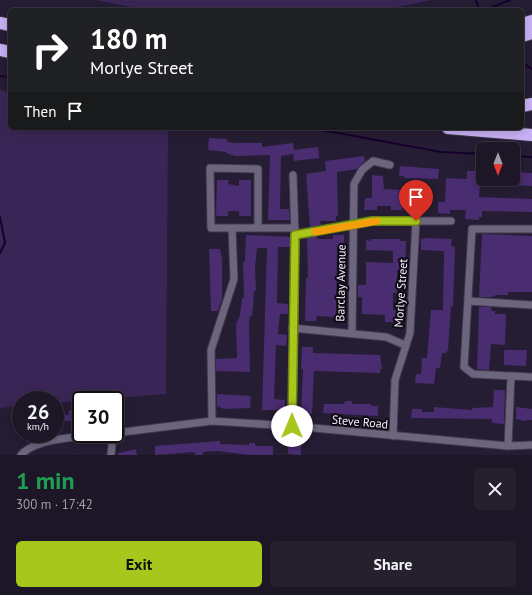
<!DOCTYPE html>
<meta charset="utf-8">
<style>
body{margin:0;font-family:"PT Sans",sans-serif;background:#251f2e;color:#f1f3f6;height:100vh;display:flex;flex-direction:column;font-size:15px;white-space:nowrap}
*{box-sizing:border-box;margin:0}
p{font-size:13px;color:#a09fa7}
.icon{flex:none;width:22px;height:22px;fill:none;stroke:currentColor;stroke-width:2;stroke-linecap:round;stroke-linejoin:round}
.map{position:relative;height:455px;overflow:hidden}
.side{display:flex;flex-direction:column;background:#1c1626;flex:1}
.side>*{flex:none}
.banner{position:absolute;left:8px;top:8px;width:516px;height:122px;border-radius:6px;box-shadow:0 2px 10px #0003,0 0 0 1px #3a3543;background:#202124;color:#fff;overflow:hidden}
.needle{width:26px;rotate:180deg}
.controls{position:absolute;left:476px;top:142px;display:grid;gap:8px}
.controls a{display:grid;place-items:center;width:44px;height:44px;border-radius:6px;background:#1c1626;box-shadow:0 2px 10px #0003,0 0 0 1px #3a3543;font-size:20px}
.speed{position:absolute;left:12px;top:391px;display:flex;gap:8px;font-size:20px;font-weight:700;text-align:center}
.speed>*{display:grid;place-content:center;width:52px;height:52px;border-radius:50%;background:#1c1626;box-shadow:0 2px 10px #0003,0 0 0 1px #3a3543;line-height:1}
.speed small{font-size:10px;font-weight:400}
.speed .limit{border:2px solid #111;border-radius:6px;background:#fff;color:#111}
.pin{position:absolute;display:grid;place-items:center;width:34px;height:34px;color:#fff;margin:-41px -17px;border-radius:50% 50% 50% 0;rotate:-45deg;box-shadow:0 0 4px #0007}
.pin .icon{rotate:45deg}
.me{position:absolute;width:44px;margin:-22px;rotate:0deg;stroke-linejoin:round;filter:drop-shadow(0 0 3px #0008)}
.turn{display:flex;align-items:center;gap:14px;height:84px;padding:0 16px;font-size:18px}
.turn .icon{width:52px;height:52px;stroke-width:2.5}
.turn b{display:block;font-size:28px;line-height:34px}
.then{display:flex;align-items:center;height:38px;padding:0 16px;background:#0003;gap:8px;font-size:15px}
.round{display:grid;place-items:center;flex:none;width:42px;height:42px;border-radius:6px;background:#251f2e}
.summary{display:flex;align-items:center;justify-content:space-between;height:68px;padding:0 16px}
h1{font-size:24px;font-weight:700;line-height:30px;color:#1e9e55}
.button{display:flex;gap:8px;margin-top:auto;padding:8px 16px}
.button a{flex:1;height:46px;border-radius:6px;background:#a8c71c;color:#111;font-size:16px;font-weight:700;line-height:46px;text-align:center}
.button a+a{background:#251f2e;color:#f1f3f6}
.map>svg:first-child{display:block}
.green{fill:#3a2656}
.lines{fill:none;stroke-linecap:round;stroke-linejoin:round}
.stream{stroke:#16002e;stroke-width:2}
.building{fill:#4a2c71}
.street-casing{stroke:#413a4d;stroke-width:9}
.highway-casing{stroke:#413a4d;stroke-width:14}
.street{stroke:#6d647e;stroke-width:7}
.highway{stroke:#c7b0f3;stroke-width:12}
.route-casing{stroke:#6d8112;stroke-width:10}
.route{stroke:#a8c71c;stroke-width:7}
.slow{stroke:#f59e0b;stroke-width:7}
.labels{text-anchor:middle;stroke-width:4;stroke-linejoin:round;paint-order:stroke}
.street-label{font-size:12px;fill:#f3eefe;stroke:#0d0913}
</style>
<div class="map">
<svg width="532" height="455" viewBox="0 0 532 455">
<rect width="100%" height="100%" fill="#251d33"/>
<path class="green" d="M95 0H431L384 10H147Z
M0 90 10 92V128H168L166 394 55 403V400H21V406L0 408Z"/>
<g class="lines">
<path class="stream" d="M476 0 479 10
M485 10 510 0
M524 64 532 69
M0 76 10 77
M311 128 441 152 483 154
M513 156 532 157
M0 217 5 243 0 253"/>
</g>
<path class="building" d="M209 138 227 139V142L236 143H262V147L293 143 294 150 318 147 319 158 294 161 293 154 281 156 280 209H289L290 220H268L270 155 235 156 226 153V152L208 150Z
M364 156 365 161 357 169 337 172 338 216H336V221H320L321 225 310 227 306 174 326 171 325 161Z
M400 166 439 169 438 179 404 178V176H399Z
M467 171H480V174H483V179H513V172L532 173V186L480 184 479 197 532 199V212L482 211V217H479V220L465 219 466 210H450V214L438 213V202H445L446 178 467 179Z
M372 175 383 176 384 189 403 190 402 210H391V206H377V210H364L365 198H372Z
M217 180H229L228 184 239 186V180H251V216H239V211H228V216H216Z
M482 234 532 236V292H508V295H496L492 297H479Z
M246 235 290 237V247H278L277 303 288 304V314H280L278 334 287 335 286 346 276 345 274 399 285 400 284 410H262L267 248H257L255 268 256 291H254L253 307 252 316H250L249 325 250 372 216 371V359L237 358 236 324 240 315 242 298H244L243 264 245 260Z
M333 235H344V246H337L336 311 335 317 317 316 316 321H305L306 278H308L307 238 317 236V239H333Z
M428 238 452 239 451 246 455 247 453 306H451L448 350 446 353H442L440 368H436L434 384 415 383 416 374H421L422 358H427L431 310H443L444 251 421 250V239Z
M371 239H400V241H406L405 270H397V293H393V310H397V322H385V315L362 314V297H358V285H366V262L393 263V251L366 250V240L371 241Z
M209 249H220L222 258V299L218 311H211Z
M479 307H491L492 311H495V314H506L505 345 491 344 489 370 477 369Z
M302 347H313V353L380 355 382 369H380V373L314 371 312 414H301L303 369H301Z
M504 350H527L526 366 504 365Z
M494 390H505L504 424 492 423V419L411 418 412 409H422V412H434V407L472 410V408L493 407Z
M217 394 251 396 250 408 224 409 217 406Z
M346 401H352V404H371V406H378V416L323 413 324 404H343Z
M516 407 532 409V420L521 421 522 420 516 419Z
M69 410 81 412V421H63V424H60L58 434H55V414L69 415Z
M220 441V444L249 445V443H255V446H273V455H250L217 451 203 452V455H195V452L155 455V446Z
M292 443H298V445H301V455L288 454V445H292Z
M136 449 137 455H118V453Z"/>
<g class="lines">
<g class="street-casing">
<path id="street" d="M258 228H295
M532 229H472L464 367 473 374 532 377
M295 235 372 221H451
M468 301 532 305
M292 328 386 337 405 345
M352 333 354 184 362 170 373 161 390 165
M212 421 211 350 234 279 232 228H211L210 168 258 169V228H232
M292 426 295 235 293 175
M115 433 212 421 292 426 508 446 532 445
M393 436 395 380 410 333 416 221
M508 446 511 376
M21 455C37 437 82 437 106 434
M111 455 113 434"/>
</g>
<g class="highway-casing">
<path id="highway" d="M0 23 10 25
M522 24 532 21
M522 36 532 33
M0 50 10 52
M522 106 532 104
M448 128 532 135"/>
</g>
<use href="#street" class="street"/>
<use href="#highway" class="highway"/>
</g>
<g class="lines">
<g class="route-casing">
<path id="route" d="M292 426 295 235 372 221H416"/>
</g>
<use href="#route" class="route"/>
<path class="slow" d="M315 232 377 221"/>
</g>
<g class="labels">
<g class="street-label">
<text transform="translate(341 283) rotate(-89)" y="4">Barclay Avenue</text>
<text transform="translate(401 293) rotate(-86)" y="4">Morlye Street</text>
<text transform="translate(360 422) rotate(5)" y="4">Steve Road</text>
</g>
</g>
</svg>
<div class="controls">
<a><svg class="needle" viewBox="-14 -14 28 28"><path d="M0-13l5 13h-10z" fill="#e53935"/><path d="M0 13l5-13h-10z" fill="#a09fa7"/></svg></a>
</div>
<div class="speed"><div>26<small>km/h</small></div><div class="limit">30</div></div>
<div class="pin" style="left:416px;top:221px;background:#d93025"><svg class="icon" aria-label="arrive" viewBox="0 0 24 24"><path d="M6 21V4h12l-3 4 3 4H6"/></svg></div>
<svg class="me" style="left:292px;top:426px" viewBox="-20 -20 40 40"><circle r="19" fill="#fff"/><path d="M0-13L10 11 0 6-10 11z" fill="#a8c71c"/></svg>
<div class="banner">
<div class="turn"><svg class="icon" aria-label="right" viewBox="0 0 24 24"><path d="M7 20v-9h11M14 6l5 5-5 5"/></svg><div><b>180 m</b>Morlye Street</div></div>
<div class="then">Then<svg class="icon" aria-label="arrive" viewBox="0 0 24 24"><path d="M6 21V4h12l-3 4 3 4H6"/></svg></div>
</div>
</div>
<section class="side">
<div class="summary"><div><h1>1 min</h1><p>300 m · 17:42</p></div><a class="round"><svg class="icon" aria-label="close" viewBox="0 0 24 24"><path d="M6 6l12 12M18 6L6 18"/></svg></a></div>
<div class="button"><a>Exit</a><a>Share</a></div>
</section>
